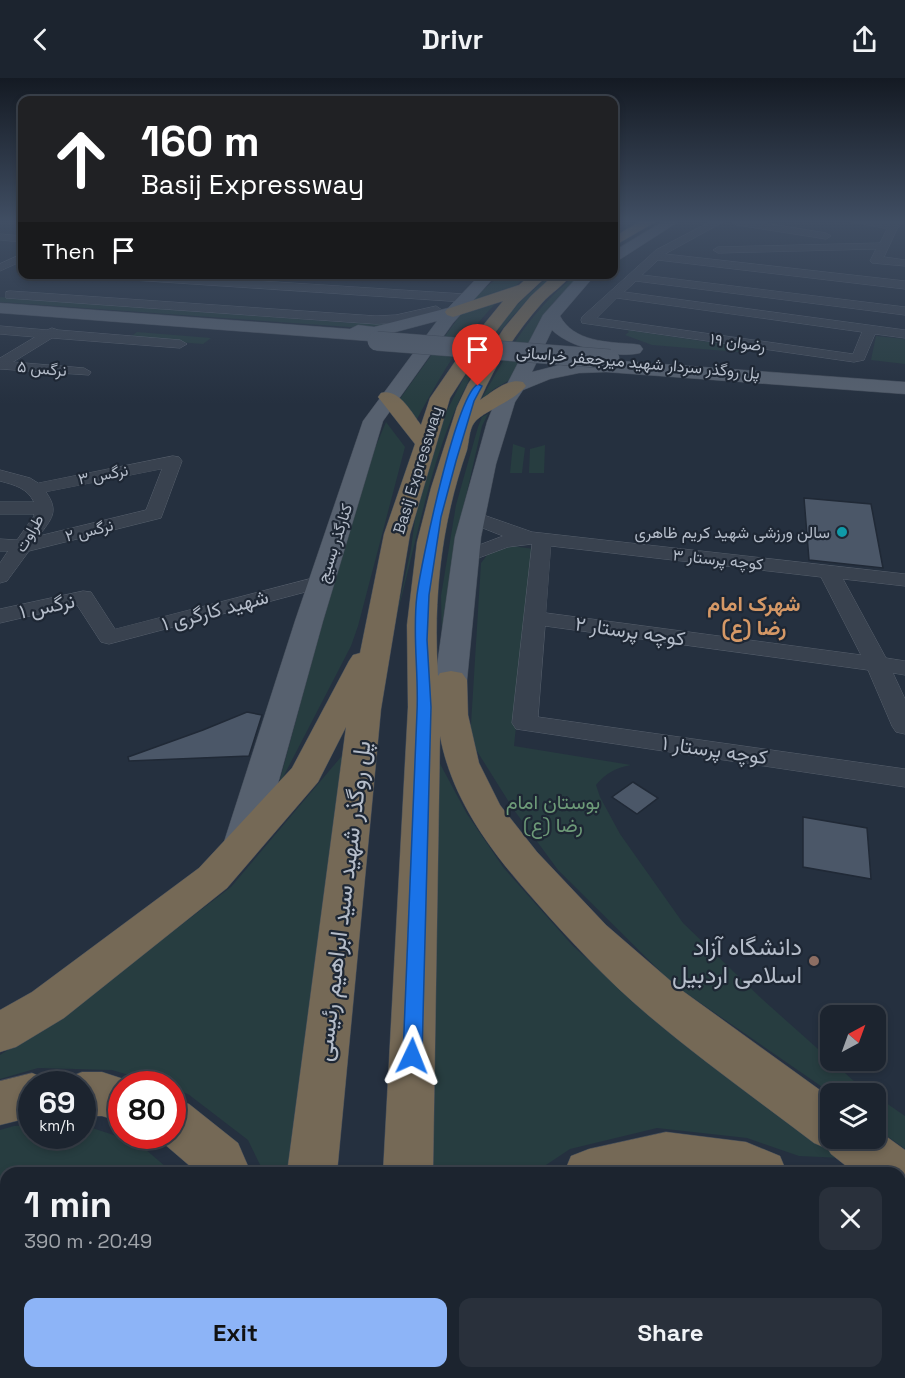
<!DOCTYPE html>
<meta charset="utf-8">
<style>
body{margin:0;font-family:"Space Grotesk",Vazirmatn,sans-serif;background:#29303b;color:#f1f3f6;height:100vh;display:flex;flex-direction:column;font-size:22px;white-space:nowrap}
*{box-sizing:border-box;margin:0}
p{font-size:20px;color:#a0a4aa}
.icon{flex:none;width:33px;height:33px;fill:none;stroke:currentColor;stroke-width:2;stroke-linecap:round;stroke-linejoin:round}
.map{position:relative;flex:1;overflow:hidden}
.drawer{position:absolute;left:0px;top:1089px;width:906px;height:212px;display:flex;flex-direction:column;background:#1c242f;border-radius:18px 18px 0 0;box-shadow:0 3px 9px #0003,0 0 0 2px #3a414b}
.drawer>*{flex:none}
.guide{position:absolute;left:18px;top:18px;width:600px;height:183px;border-radius:12px;box-shadow:0 3px 9px #0003,0 0 0 2px #3a414b;background:#202124;color:#fff;overflow:hidden}
.needle{width:39px;rotate:41deg}
.fabs{position:absolute;left:820px;top:927px;display:grid;gap:12px}
.fabs a{display:grid;place-items:center;width:66px;height:66px;border-radius:12px;background:#1c242f;box-shadow:0 3px 9px #0003,0 0 0 2px #3a414b;font-size:30px}
.speed{position:absolute;left:18px;top:993px;display:flex;gap:12px;font-size:30px;font-weight:700;text-align:center}
.speed>*{display:grid;place-content:center;width:78px;height:78px;border-radius:50%;background:#1c242f;box-shadow:0 3px 9px #0003,0 0 0 2px #3a414b;line-height:1}
.speed small{font-size:15px;font-weight:400}
.speed .limit{border:9px solid #d22;background:#fff;color:#111}
.pin{position:absolute;display:grid;place-items:center;width:51px;height:51px;color:#fff;margin:-62px -26px;border-radius:50% 50% 50% 0;rotate:-45deg;box-shadow:0 0 6px #0007}
.pin .icon{rotate:45deg}
.me{position:absolute;width:66px;margin:-33px;rotate:2deg;stroke-linejoin:round;filter:drop-shadow(0 0 4px #0008)}
.turn{display:flex;align-items:center;gap:21px;height:126px;padding:0 24px;font-size:27px}
.turn .icon{width:78px;height:78px;stroke-width:2.5}
.turn b{display:block;font-size:42px;line-height:51px}
.then{display:flex;align-items:center;height:57px;padding:0 24px;background:#0003;gap:12px;font-size:22px}
.round{display:grid;place-items:center;flex:none;width:63px;height:63px;border-radius:12px;background:#29303b}
.head{display:flex;align-items:center;justify-content:space-between;height:102px;padding:0 24px}
h1{font-size:36px;font-weight:600;line-height:45px}
.action{display:flex;gap:12px;margin-top:auto;padding:12px 24px}
.action a{flex:1;height:69px;border-radius:12px;background:#8db4f7;color:#111;font-size:24px;font-weight:600;line-height:69px;text-align:center}
.action a+a{background:#29303b;color:#f1f3f6}
header{display:flex;justify-content:space-between;align-items:center;height:78px;padding:0 24px;background:#1c242f;font-size:27px;font-weight:600}
.map>svg:first-child{display:block}
.green{fill:#273d40}
.building{fill:#4b5768;stroke:#202936;stroke-width:1.5}
.lines{fill:none;stroke-linecap:round;stroke-linejoin:round}
.minor-casing{stroke:#57606d;stroke-width:1}
.major-casing{stroke:#424b58;stroke-width:1}
.highway-casing{stroke:#444d5a;stroke-width:1}
.minor{fill:#39424f;fill-rule:evenodd}
.major{fill:#57616f;fill-rule:evenodd}
.highway{fill:#756956;fill-rule:evenodd}
.major-bridge-casing{stroke:#424b58;stroke-width:20;stroke-linecap:butt}
.major-bridge{stroke:#57616f;stroke-width:19}
.route{fill:#1a73e8;stroke:#114b97;stroke-width:1.5}
.culture-dot{fill:#0f9aa8;stroke:#1e2734;stroke-width:2}
.education-dot{fill:#8d6e63;stroke:#1e2734;stroke-width:2}
.labels{text-anchor:middle;stroke-width:4.5;stroke-linejoin:round;paint-order:stroke}
.far-street-label{font-size:16px;fill:#b5bdca;stroke:#1e2734}
.far-poi-label{font-size:16px;fill:#b5bdca;stroke:#1e2734;text-anchor:end}
.street-label{font-size:20px;fill:#b5bdca;stroke:#1e2734}
.park-label{font-size:20px;fill:#6d9a78;stroke:#1e2734}
.neighbourhood-label{font-size:21px;font-weight:bold;fill:#d59866;stroke:#1e2734}
.near-street-label{font-size:24px;fill:#b5bdca;stroke:#1e2734}
.near-poi-label{font-size:24px;fill:#b5bdca;stroke:#1e2734;text-anchor:end}
</style>
<header><svg class="icon" aria-label="back" viewBox="0 0 24 24"><path d="M15 5l-7 7 7 7"/></svg>Drivr<svg class="icon" aria-label="share" viewBox="0 0 24 24"><path d="M12 15V3M7 8l5-5 5 5M5 13v7h14v-7"/></svg></header>
<div class="map">
<svg width="905" height="1300" viewBox="0 0 905 1300">
<rect width="100%" height="100%" fill="#25303f"/>
<path class="green" d="M501 197H527L510 213 464 228Z
M551 197H557C538 213 518 230 502 251 437 333 423 441 396 540L411 471 418 418 444 338 471 286 496 250 523 221Z
M576 197H584L553 225 515 299 494 311 481 322C510 270 529 235 576 197Z
M0 219 352 245 405 241 378 251 0 224Z
M495 226C461 261 438 302 415 345L399 322 461 236Z
M627 252 742 269 739 274 652 267 625 257 629 254Z
M137 254 211 260 203 266 129 260Z
M876 258 905 261V286L871 282Z
M488 336 482 348 464 427 442 563 441 518 456 427 478 349 482 339Z
M386 344 405 369 358 548 351 568 278 709 343 467 375 370Z
M513 366 525 370 522 395H510Z
M545 367 544 395H529L530 371Z
M512 468 534 471 514 668 631 687C615 690 606 695 596 707L600 719 620 756 683 845 762 921 855 1004 873 1015H831L673 906 558 792 514 732 470 662 481 485 488 476Z
M346 673 290 1095H264L248 1062 188 1016 173 1011 172 1006H159L112 992 38 990 0 1001V977L60 939 231 809Z
M438 682 467 736 503 789 573 868 649 937 843 1080 799 1078 747 1060 657 1050 570 1071 534 1095H433Z
M876 1018 905 1038V1071L876 1050Z
M31 1047 32 1058H82L83 1047 138 1065 173 1095H6V1294L215 1295V1300H0V1052L14 1048Z
M900 1228 905 1235V1300H484L485 1294H900Z"/>
<path class="building" d="M804 420 871 426 883 490 809 482Z
M247 634 262 637 249 678 129 683 128 679 203 652Z
M633 704 658 720 637 736 612 719Z
M803 739 867 750 871 801 803 789Z"/>
<g class="lines">
<g class="minor-casing">
<path id="minor" d="M710 144H723L665 176 905 203V211L658 182 642 197 905 229V237L636 203 624 214 905 252V260L875 256 864 282 854 284 582 245 581 242 582 239 656 172ZM617 220 862 254 853 276 597 240Z
M732 144H758L826 155 831 158 826 161 737 147Z
M853 144H904L897 151 884 179 905 182V188L872 185 870 183 876 171 718 175 713 172 718 169 880 165 887 151Z
M0 156 22 158V164L0 162Z
M22 176V183L0 193V186Z
M82 196H150L464 216 470 220 464 224 87 199Z
M464 196H493L494 198C487 204 471 201 464 196Z
M10 213 376 238 396 237 436 228 442 232 440 235 396 245 376 246 6 220V214Z
M0 248 47 252 52 250 58 252 180 262 187 266 180 270 52 260 13 284 84 290 91 294 89 297 0 291V280L35 259 0 256Z
M173 378 179 379 182 383 161 440 29 473 7 503 0 505V485L8 473H0V461L17 462 34 438V436H0V424H34C27 410 15 407 0 403V392L30 400 38 405ZM162 391 146 432 39 458C51 441 60 434 46 414Z
M472 433 532 454 905 496V508L843 501 886 580 905 583V597L893 595 905 621V656L896 654 892 648 868 592 545 548 538 639 905 691V709L516 651 512 645 532 466 508 469 465 485 458 483 455 479 458 475 503 458 465 443 462 439 465 435ZM551 468 821 499 861 577 546 535Z
M321 498 328 500 332 504 328 508 109 566 101 564 77 527 0 545V531L83 513 91 514 115 551Z"/>
</g>
<g class="major-casing">
<path id="major" d="M662 144H678L619 182 614 183V173Z
M481 196H497L453 245 383 343 323 543 261 767 255 777 242 781 229 777 223 767 295 543 363 343 437 243 388 256 391 259 388 263 382 264 0 235V225L350 251 358 247 374 249 448 230Z
M580 196H596L560 238C574 264 607 264 634 266L640 267 643 271 640 275C616 281 570 270 552 252L532 294 567 285 621 283 905 304V316L606 294 579 295 550 301 523 312 515 324 496 386 481 459 467 602 462 609 451 611 440 609 435 602 455 459 487 344 495 324 506 308 543 237Z"/>
</g>
<g class="highway-casing">
<path id="highway" d="M639 144H655L614 168V159Z
M532 196H549L518 225 477 278 450 320 410 456 381 631 337 1095H287L346 649 318 704 227 810 64 940 16 969 0 974V932L32 914 199 790 292 690 349 583 353 577 360 575 384 456 415 366 378 319 381 315C399 310 411 334 421 347L430 320 463 272 503 223 453 239 447 237 445 234 447 231 519 207Z
M555 196H572C564 207 551 215 542 225 516 254 495 287 480 322 493 314 507 300 523 304L526 308C516 322 481 334 474 345 469 352 469 364 467 372 441 446 433 521 438 598L440 595 451 593 462 595 467 602 468 637 479 685 500 727 537 774 606 847 680 911 831 1020V1060H876V1051L905 1072V1115L900 1117V1095H855L831 1076 828 1071 814 1065C759 1023 701 982 648 937 608 903 571 864 536 824 493 776 452 723 440 658L433 1095H383L408 629 407 547 417 464 431 410 457 329 468 306 504 250 531 218Z
M82 994H102L139 1006H122V1044L102 1038H82V1006H63L65 1001Z
M32 995 49 1002 51 1006H32V1039L0 1047V1003Z
M172 1020 189 1026 238 1065 251 1095H198L155 1058H172Z
M666 1054 746 1064 780 1078 787 1095H564L571 1078 589 1071Z
M900 1153 905 1155V1212L900 1210Z
M231 1294H318L317 1300H231Z
M372 1294H472L471 1300H372Z"/>
</g>
<use href="#minor" class="minor"/>
<use href="#major" class="major"/>
<use href="#highway" class="highway"/>
<g class="major-bridge-casing">
<path id="major-bridge" d="M377 263 610 281"/>
</g>
<use href="#major-bridge" class="major-bridge"/>
</g>
<linearGradient id="sky" x2="0" y2="1"><stop stop-color="#141a23"/><stop offset="0.44" stop-color="#404e63"/><stop offset="1" stop-color="#404e63" stop-opacity="0"/></linearGradient>
<rect width="905" height="326" fill="url(#sky)"/>
<path class="route" d="M478 306 482 308 474 323 456 383 441 439 429 517 427 562 431 629 422 978 419 984 412 987 405 984 403 978C407 864 412 749 417 634 419 595 412 556 417 517 421 486 456 317 478 306Z"/>
<circle class="culture-dot" cx="842" cy="454" r="6"/>
<circle class="education-dot" cx="814" cy="883" r="6"/>
<g class="labels">
<g class="far-street-label">
<text transform="translate(738 264) rotate(8)" y="6">رضوان ۱۹</text>
<text transform="translate(638 284) rotate(5)" y="6">پل روگذر سردار شهید میرجعفر خراسانی</text>
<text transform="translate(42 290) rotate(5)" y="6">نرگس ۵</text>
<text transform="translate(417 392) rotate(-73)" y="6">Basij Expressway</text>
<text transform="translate(103 396) rotate(-11)" y="6">نرگس ۳</text>
<text transform="translate(89 452) rotate(-14)" y="6">نرگس ۲</text>
<text transform="translate(29 455) rotate(-60)" y="6">طراوت</text>
<text transform="translate(334 465) rotate(-72)" y="6">کنارگذر بسیج</text>
<text transform="translate(718 481) rotate(6)" y="6">کوچه پرستار ۳</text>
</g>
<g class="far-poi-label">
<text x="830" y="460">سالن ورزشی شهید کریم ظاهری</text>
</g>
<g class="street-label">
<text transform="translate(47 528) rotate(-12)" y="7">نرگس ۱</text>
<text transform="translate(215 532) rotate(-15)" y="7">شهید کارگری ۱</text>
<text transform="translate(630 553) rotate(8)" y="7">کوچه پرستار ۲</text>
<text transform="translate(715 672) rotate(8)" y="7">کوچه پرستار ۱</text>
</g>
<g class="park-label">
<text x="553" y="731">بوستان امام<tspan x="553" dy="23">رضا (ع)</tspan></text>
</g>
<g class="neighbourhood-label">
<text x="754" y="533">شهرک امام<tspan x="754" dy="24">رضا (ع)</tspan></text>
</g>
<g class="near-street-label">
<text transform="translate(343 823) rotate(-83)" y="8">پل روگذر شهید سید ابراهیم رئیسی</text>
</g>
<g class="near-poi-label">
<text x="802" y="877">دانشگاه آزاد<tspan x="802" dy="28">اسلامی اردبیل</tspan></text>
</g>
</g>
</svg>
<div class="fabs">
<a><svg class="needle" viewBox="-14 -14 28 28"><path d="M0-13l5 13h-10z" fill="#e53935"/><path d="M0 13l5-13h-10z" fill="#a0a4aa"/></svg></a>
<a><svg class="icon" aria-label="layers" viewBox="0 0 24 24"><path d="M12 4l9 5-9 5-9-5zM3 14l9 5 9-5"/></svg></a>
</div>
<div class="speed"><div>69<small>km/h</small></div><div class="limit">80</div></div>
<div class="pin" style="left:478px;top:308px;background:#d93025"><svg class="icon" aria-label="arrive" viewBox="0 0 24 24"><path d="M6 21V4h12l-3 4 3 4H6"/></svg></div>
<svg class="me" style="left:412px;top:978px" viewBox="-20 -20 40 40"><path d="M0-17L14 15 0 8-14 15z" fill="#1a73e8" stroke="#fff" stroke-width="4"/></svg>
<div class="guide">
<div class="turn"><svg class="icon" aria-label="ahead" viewBox="0 0 24 24"><path d="M12 20V5M6 11l6-6 6 6"/></svg><div><b>160 m</b>Basij Expressway</div></div>
<div class="then">Then<svg class="icon" aria-label="arrive" viewBox="0 0 24 24"><path d="M6 21V4h12l-3 4 3 4H6"/></svg></div>
</div>
<section class="drawer">
<div class="head"><div><h1>1 min</h1><p>390 m · 20:49</p></div><a class="round"><svg class="icon" aria-label="close" viewBox="0 0 24 24"><path d="M6 6l12 12M18 6L6 18"/></svg></a></div>
<div class="action"><a>Exit</a><a>Share</a></div>
</section>
</div>
